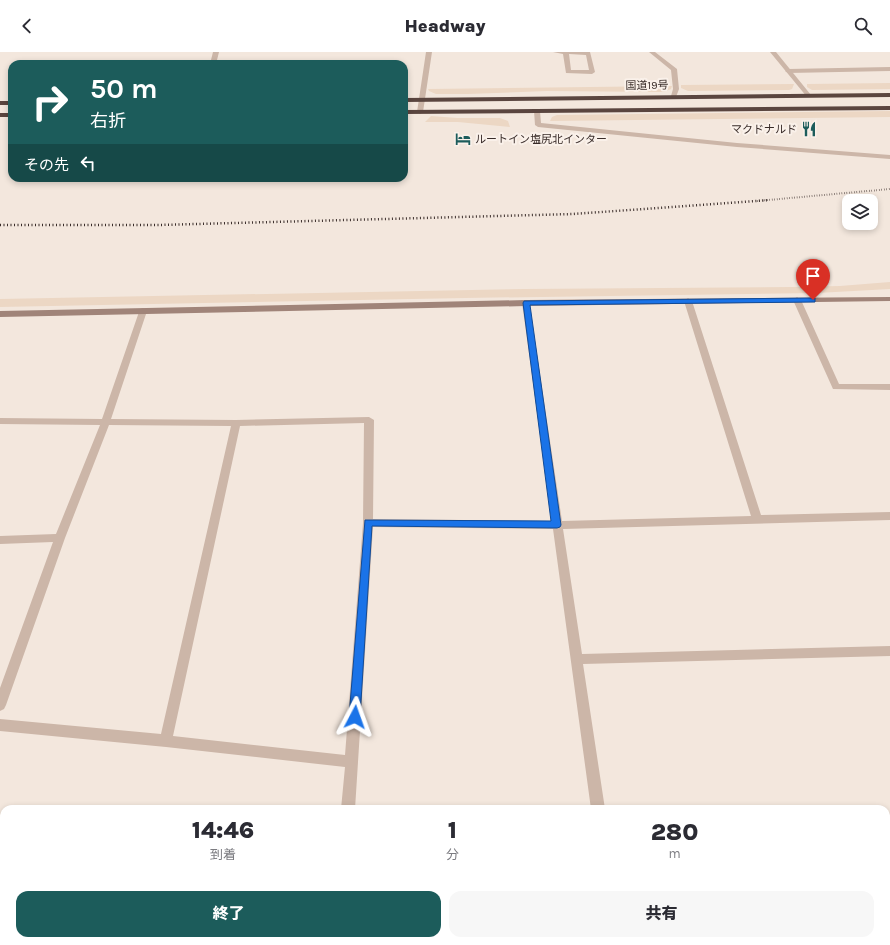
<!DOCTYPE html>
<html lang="ja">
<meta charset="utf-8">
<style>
body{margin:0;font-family:Karla,"Noto Sans JP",sans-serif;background:#f7f7f7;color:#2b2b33;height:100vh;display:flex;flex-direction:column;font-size:15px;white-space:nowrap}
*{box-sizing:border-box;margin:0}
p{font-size:13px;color:#7c7c81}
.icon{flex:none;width:22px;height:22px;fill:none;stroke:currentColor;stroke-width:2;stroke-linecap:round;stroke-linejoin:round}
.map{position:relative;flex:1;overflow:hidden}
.side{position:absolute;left:0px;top:753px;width:890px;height:140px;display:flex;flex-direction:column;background:#fff;border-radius:12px 12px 0 0;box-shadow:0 2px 6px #0003}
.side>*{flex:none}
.banner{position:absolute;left:8px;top:8px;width:400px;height:122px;border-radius:12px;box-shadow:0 2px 6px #0003;background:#1c5c5b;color:#fff;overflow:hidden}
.buttons{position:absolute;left:842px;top:142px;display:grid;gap:8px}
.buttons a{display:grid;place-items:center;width:36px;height:36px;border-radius:8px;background:#fff;box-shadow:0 2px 6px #0003;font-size:20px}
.pin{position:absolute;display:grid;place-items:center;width:34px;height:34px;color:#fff;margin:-41px -17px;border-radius:50% 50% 50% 0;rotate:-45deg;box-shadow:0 0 4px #0007}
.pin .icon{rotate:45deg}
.me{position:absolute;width:44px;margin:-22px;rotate:4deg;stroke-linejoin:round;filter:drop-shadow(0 0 3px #0008)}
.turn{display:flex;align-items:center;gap:14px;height:84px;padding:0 16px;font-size:18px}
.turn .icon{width:52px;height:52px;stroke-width:2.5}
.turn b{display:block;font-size:28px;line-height:34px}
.then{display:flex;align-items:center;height:38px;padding:0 16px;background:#0003;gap:8px;font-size:15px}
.eta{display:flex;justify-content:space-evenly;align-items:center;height:68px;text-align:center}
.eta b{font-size:24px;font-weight:800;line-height:28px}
.cta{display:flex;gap:8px;margin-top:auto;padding:8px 16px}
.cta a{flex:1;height:46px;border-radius:12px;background:#1c5c5b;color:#fff;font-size:16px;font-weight:800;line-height:46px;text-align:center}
.cta a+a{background:#f7f7f7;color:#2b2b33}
header{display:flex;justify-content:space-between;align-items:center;height:52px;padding:0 16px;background:#fff;font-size:18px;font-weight:800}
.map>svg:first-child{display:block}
.plaza{fill:#ecd7c4}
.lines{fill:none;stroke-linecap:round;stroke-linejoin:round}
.lane{fill:#ccb6a8;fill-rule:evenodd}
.street{fill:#ccb6a8;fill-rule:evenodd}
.secondary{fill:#a08479;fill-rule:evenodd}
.highway{fill:#5a453f;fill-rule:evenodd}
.rail-far1{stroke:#392c29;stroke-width:2;stroke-dasharray:0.5 2;stroke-linecap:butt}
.rail{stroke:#392c29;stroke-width:2.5;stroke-dasharray:1 2.5;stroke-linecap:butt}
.route{fill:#1a73e8;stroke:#114b97}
.labels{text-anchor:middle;stroke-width:4;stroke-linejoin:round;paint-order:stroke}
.far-street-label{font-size:11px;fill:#392c29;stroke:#faf1ea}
.far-poi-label{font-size:11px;fill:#392c29;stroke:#faf1ea;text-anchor:end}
</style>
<header><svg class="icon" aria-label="back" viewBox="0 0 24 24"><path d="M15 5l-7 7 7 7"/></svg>Headway<svg class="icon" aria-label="search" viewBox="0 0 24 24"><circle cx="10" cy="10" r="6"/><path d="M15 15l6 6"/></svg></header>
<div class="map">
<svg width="890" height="893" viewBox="0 0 890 893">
<rect width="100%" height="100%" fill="#f3e7dd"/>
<path class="plaza" d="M890 31V37L812 38 807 35V32Z
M794 32 792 37 789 38 688 39 681 36V33Z
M672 34 671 37 664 40 547 39 468 42H436L429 39 428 37Z
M890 59V65L550 69 552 65 557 63Z
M431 64 457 66H500L508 69 510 75 458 70H425Z
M890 230V237L817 241 465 246 0 255V247L524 237 792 235 840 234Z"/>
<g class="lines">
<path class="lane" d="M649 0H655L677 17 679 37 676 45 671 44 673 37 671 18Z
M890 15V19L788 21 785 19 788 17Z
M537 57 540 59 541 71 737 91 890 103V107L737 95 538 75 535 73 534 59Z"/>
<path class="street" d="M213 0H219L216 12H210Z
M426 0H432L423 60 420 62 417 60Z
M553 0H590L595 20 592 22 566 21 563 2ZM569 2 586 3 589 18H571Z
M770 0H776L811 43V45H807Z
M797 245 801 248 839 332H890V338L833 337 793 248Z
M688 246 692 249 761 463 890 460V468L563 477 582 602 890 594V604L583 612 605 757H591L553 477 373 475 355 757H341L345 715 166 695 0 679V667L161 682 231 374 109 373 65 486 6 653 4 657 0 659V636L53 490 0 492V484L56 482 100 373 0 372V366L102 367 140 257 143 256 147 259 111 367 236 368 369 365 374 368 373 467 552 469 522 251 523 249H529L562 469 751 464 684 249ZM364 371 363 471 345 703 173 684 240 374Z
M886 767H890V781H886Z
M330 889H344V893H330Z
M610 889H624V893H610Z"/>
<path class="secondary" d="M890 245V249L526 254 0 265V259L526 248Z"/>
<path class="highway" d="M890 41V45L404 50V46Z
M0 49H12V53H0Z
M890 54V58L404 62V58Z
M0 61H12V65H0Z"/>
<path class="rail-far1" d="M757 149 890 137"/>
<path class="rail" d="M0 173H159L573 162 769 148"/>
</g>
<path class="route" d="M813 246H815V250L530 253 561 473 560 475 557 476 372 474 360 665 359 669 355 671 351 669 349 665 365 468 551 469 523 251 524 249Z"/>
<defs>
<g id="restaurant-bare" transform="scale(1.2)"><path d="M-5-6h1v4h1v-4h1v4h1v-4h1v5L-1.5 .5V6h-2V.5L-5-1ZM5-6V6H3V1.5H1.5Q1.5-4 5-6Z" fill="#1c5c5b" stroke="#faf1ea" stroke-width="2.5" paint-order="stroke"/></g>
<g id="hotel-bare" transform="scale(1.2)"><path d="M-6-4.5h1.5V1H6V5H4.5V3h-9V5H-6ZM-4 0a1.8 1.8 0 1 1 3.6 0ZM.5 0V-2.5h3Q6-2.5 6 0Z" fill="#1c5c5b" stroke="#faf1ea" stroke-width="2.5" paint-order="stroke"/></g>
</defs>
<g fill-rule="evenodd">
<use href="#restaurant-bare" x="809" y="77"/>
<use href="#hotel-bare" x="463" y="87"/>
</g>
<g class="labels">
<g class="far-street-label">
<text transform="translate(647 33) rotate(-1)" y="4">国道19号</text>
</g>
<g class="far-poi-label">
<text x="797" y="81">マクドナルド</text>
<text x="475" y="91" text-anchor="start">ルートイン塩尻北インター</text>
</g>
</g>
</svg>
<div class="buttons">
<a><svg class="icon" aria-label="layers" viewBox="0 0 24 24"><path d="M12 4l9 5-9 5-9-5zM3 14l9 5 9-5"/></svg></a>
</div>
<div class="pin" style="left:813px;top:248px;background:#d93025"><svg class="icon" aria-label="arrive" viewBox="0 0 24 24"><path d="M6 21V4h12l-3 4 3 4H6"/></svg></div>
<svg class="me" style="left:355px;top:665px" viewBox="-20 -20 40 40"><path d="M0-17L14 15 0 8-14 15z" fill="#1a73e8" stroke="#fff" stroke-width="4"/></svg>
<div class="banner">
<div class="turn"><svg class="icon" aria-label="right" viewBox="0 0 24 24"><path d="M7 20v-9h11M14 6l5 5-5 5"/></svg><div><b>50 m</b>右折</div></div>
<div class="then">その先<svg class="icon" aria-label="left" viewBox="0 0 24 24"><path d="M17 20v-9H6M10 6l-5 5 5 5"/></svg></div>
</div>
<section class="side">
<div class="eta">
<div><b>14:46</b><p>到着</p></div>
<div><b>1</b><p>分</p></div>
<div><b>280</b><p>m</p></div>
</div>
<div class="cta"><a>終了</a><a>共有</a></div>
</section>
</div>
